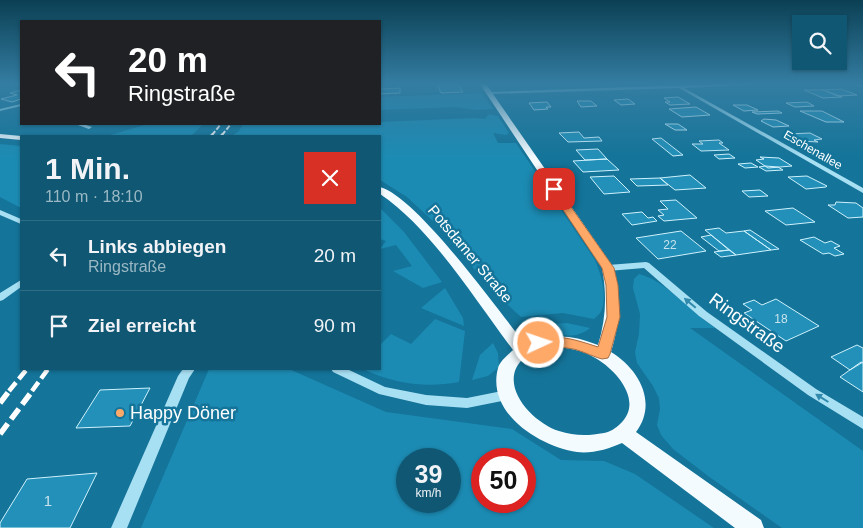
<!DOCTYPE html>
<html lang="de">
<meta charset="utf-8">
<style>
body{margin:0;font-family:Helvetica,sans-serif;background:#185d78;color:#f1f3f6;height:100vh;display:flex;flex-direction:column;font-size:19px;white-space:nowrap}
*{box-sizing:border-box;margin:0}
p{font-size:16px;color:#9bb8c4}
.icon{flex:none;width:28px;height:28px;fill:none;stroke:currentColor;stroke-width:2;stroke-linecap:round;stroke-linejoin:round}
.map{position:relative;flex:1;overflow:hidden}
.details{position:absolute;left:20px;top:135px;width:361px;height:235px;display:flex;flex-direction:column;background:#0f5773;border-radius:0px;box-shadow:0 1px 4px #0004}
.details>*{flex:none}
.banner{position:absolute;left:20px;top:20px;width:361px;height:105px;border-radius:0px;box-shadow:0 1px 4px #0004;background:#202124;color:#fff;overflow:hidden}
.tools{position:absolute;left:792px;top:15px;display:grid;gap:10px}
.tools a{display:grid;place-items:center;width:55px;height:55px;border-radius:0px;background:#0f5773;box-shadow:0 1px 4px #0004;font-size:25px}
.speed{position:absolute;left:396px;top:448px;display:flex;gap:10px;font-size:25px;font-weight:700;text-align:center}
.speed>*{display:grid;place-content:center;width:65px;height:65px;border-radius:50%;background:#0f5773;box-shadow:0 1px 4px #0004;line-height:1}
.speed small{font-size:12px;font-weight:400}
.speed .limit{border:8px solid #d22;background:#fff;color:#111}
.pin{position:absolute;display:grid;place-items:center;width:42px;height:42px;color:#fff;margin:-21px;border-radius:10px;box-shadow:0 2px 8px #0006}
.me{position:absolute;width:55px;margin:-28px;rotate:87deg;stroke-linejoin:round;filter:drop-shadow(0 0 4px #0008)}
.turn{display:flex;align-items:center;gap:18px;height:105px;padding:0 25px;font-size:22px}
.turn .icon{width:65px;height:65px;stroke-width:2.5}
.turn b{display:block;font-size:35px;line-height:42px}
.round{display:grid;place-items:center;flex:none;width:52px;height:52px;border-radius:0px;background:#185d78}
.headline{display:flex;align-items:center;justify-content:space-between;height:85px;padding:0 25px}
h1{font-size:30px;font-weight:800;line-height:38px}
ul{padding:0;list-style:none}
li{display:flex;align-items:center;gap:15px;height:70px;padding:0 25px;border-top:1px solid #2f6d85}
li div{flex:1}
li b{display:block;font-size:19px}
li em{font-style:normal}
.map>svg:first-child{display:block}
.green{fill:#1c8bb3;fill-rule:evenodd}
.building{fill:#2290b8;stroke:#cff1fd}
.lines{fill:none;stroke-linecap:round;stroke-linejoin:round}
.minor{fill:#a7dff3;fill-rule:evenodd}
.major{fill:#f3fbff;fill-rule:evenodd}
.rail-far3{stroke:#fff;stroke-width:2;stroke-dasharray:5 2;stroke-linecap:butt}
.rail-far2{stroke:#fff;stroke-width:2.5;stroke-dasharray:6 2.5;stroke-linecap:butt}
.rail-far1{stroke:#fff;stroke-width:4.5;stroke-dasharray:11 4.5;stroke-linecap:butt}
.rail{stroke:#fff;stroke-width:5.5;stroke-dasharray:13 5.5;stroke-linecap:butt}
.oneway{fill:#3189ab}
.route{fill:#ffa969;stroke:#a66e44}
.poi-dot{fill:#ffa969;stroke:#147499;stroke-width:2}
.labels{text-anchor:middle;stroke-width:5;stroke-linejoin:round;paint-order:stroke}
.far-street-label{font-size:12px;fill:#fff;stroke:#147499}
.number-label{font-size:12px;fill:#c8e3ed}
.street-label{font-size:15px;fill:#fff;stroke:#147499}
.near-number-label{font-size:15px;fill:#c8e3ed}
.near-street-label{font-size:18px;fill:#fff;stroke:#147499}
.near-poi-label{font-size:18px;fill:#fff;stroke:#147499;text-anchor:start}
</style>
<div class="map">
<svg width="863" height="528" viewBox="0 0 863 528">
<rect width="100%" height="100%" fill="#147499"/>
<path class="green" d="M482 93 493 109 476 110 456 107 380 110V97Z
M489 114 498 116 509 133 506 135 493 133 498 143H516L595 260C601 274 607 294 602 309 601 313 597 316 594 319L563 313 521 317 492 290 435 223 407 197 380 180V136H232L239 131 243 124H380V122L474 118 485 119Z
M148 124H203L191 136H107Z
M0 144 21 146V208L0 197Z
M380 208 404 232 442 282 423 288 393 271 412 266 396 245 380 249 386 241 380 239Z
M639 274C665 280 691 312 715 328H690L863 451V528H782L708 476 673 449 661 435 657 425 660 409 659 398 653 386 637 363 635 352 639 334 640 314 633 288 634 279Z
M445 288 463 318 464 326 421 308Z
M435 319 465 331 459 382C426 388 394 384 363 369H380V345L391 334 411 344Z
M567 323 590 328C574 342 549 334 532 325Z
M493 343 498 353 499 367 488 376 472 380 480 355Z
M209 369H289L386 412 512 429 561 460 604 461 635 474 714 528H141ZM408 459H450V501H408ZM482 459H525V501H482Z"/>
<path class="building" d="M437 84H458L463 92 441 93Z
M400 88V93L380 94V89Z
M841 89 857 95 838 96 823 90Z
M21 90V99L12 102 1 99 17 95 10 93Z
M804 90H823L842 97 823 98Z
M678 97 690 104 670 105 665 102H670L664 98Z
M628 99 635 104 621 105 614 100Z
M577 101H591L597 106 581 107Z
M547 102 551 107H546L548 109 534 110 529 103Z
M807 102 814 106 795 107 786 103Z
M733 105H747L758 110 744 111Z
M696 107 710 115 682 117 669 109Z
M778 111 782 113 757 114 752 112Z
M800 111H822L844 122H826Z
M764 119 776 120 789 126 773 127 761 121Z
M665 124H678L687 130H675Z
M579 132 584 138 599 137 602 141 568 142 559 133Z
M810 133 822 139 814 140 818 142 800 141 787 134Z
M661 138 683 155 673 156 652 139Z
M719 140 723 143H719L729 150 701 151 692 144H703L699 141Z
M598 149 607 159 585 160 576 150Z
M729 154 735 158 719 159 714 155Z
M760 157 779 158 792 166 768 168 756 160 764 159Z
M607 159 619 170 583 172 573 161Z
M751 163 758 167 745 168 738 164Z
M765 166 778 167 783 170 766 171 759 167Z
M690 175 706 188 675 190 660 178Z
M614 176 630 192 604 194 590 177Z
M807 176 827 186 826 187 806 189 788 177Z
M660 178 668 185 637 186 630 179Z
M760 190 768 196 749 197 742 191Z
M676 200 697 218 664 221 658 216 664 215 658 210 668 209 660 201Z
M836 202 856 203 863 208V217L848 218 828 205H835Z
M793 208 815 222 786 225 765 211Z
M642 212 648 218 653 217 657 221 632 225 622 214Z
M719 228 726 233 744 231 771 250 736 255 705 230Z
M750 230 779 249 771 250 744 231Z
M681 231 706 251 658 259 636 238Z
M711 235 729 250 719 251 701 237Z
M814 237 825 243 831 241 840 246 834 248 844 254 835 256 829 253 823 254 800 240Z
M729 250 736 255 721 257 714 252Z
M776 299 819 326 786 341 744 313 752 310 743 304 754 300 762 305Z
M857 345 863 348V362L850 370 831 357Z
M861 362 863 363V392L840 377Z
M150 388 130 426 76 428 100 390Z
M97 473 70 528H0V523L27 479Z"/>
<g class="lines">
<path class="minor" d="M716 84H755L753 85 684 88 863 188V193L679 88 489 94 487 93 489 92Z
M855 84 863 85V87L855 85Z
M21 104V106L0 111V109Z
M75 124H83L92 127 89 129Z
M0 210 21 219V224L0 215Z
M646 262 649 263 707 312 816 389 863 417V429L808 395 699 316 644 268 608 271 604 268 608 265Z
M21 280V287L3 300 0 301V293Z
M183 369H195L189 378 127 528H111L178 376Z
M331 369H347L385 387 426 395 467 398 507 390 511 392 513 395 511 398 507 400 467 408 426 405 379 394 333 372Z"/>
<path class="major" d="M480 84H486L614 268C621 298 620 323 611 352 639 369 658 403 636 432L761 520 764 528H735L622 443C609 449 591 454 577 452 539 446 486 413 498 368 500 361 508 355 513 350 475 300 432 229 380 194V187C417 197 498 310 525 344 555 334 568 334 598 345 606 319 607 295 602 268ZM550 347C567 347 583 350 597 359 617 371 644 402 620 424 616 428 610 432 604 433 588 436 574 436 559 431 531 422 495 382 525 357 531 352 542 350 550 347Z
M0 134 21 136H24H21V140L0 138Z"/>
<path class="rail-far3" d="M212 135 221 124
M222 135 231 124"/>
<path class="rail-far2" d="M211 136 213 134
M221 136 223 134"/>
<path class="rail-far1" d="M9 391 27 369
M32 391 48 369"/>
<path class="rail" d="M0 403 10 390
M0 434 33 390"/>
</g>
<defs><path id="oneway-solid" d="M-6-.8H1V-3.2L6.5 0L1 3.2V.8H-6Z" transform="scale(1.25)"/></defs>
<g class="oneway">
<use href="#oneway-solid" transform="translate(690 303) rotate(-140)"/>
<use href="#oneway-solid" transform="translate(822 398) rotate(-148)"/>
</g>
<linearGradient id="sky" x2="0" y2="1"><stop stop-color="#0b4054"/><stop offset="0.53" stop-color="#347da2"/><stop offset="1" stop-color="#347da2" stop-opacity="0"/></linearGradient>
<rect width="863" height="158" fill="url(#sky)"/>
<path class="route" d="M554 186 557 187 614 268 618 285 620 317 610 354 608 358 602 359C591 356 579 349 567 348 557 346 544 350 534 347L532 343 534 340C557 333 576 340 598 347L607 317 606 285 602 268 549 189Z"/>
<circle class="poi-dot" cx="120" cy="413" r="5"/>
<g class="labels">
<g class="far-street-label">
<text transform="translate(813 150) rotate(30)" y="4">Eschenallee</text>
</g>
<g class="number-label">
<text x="670" y="249">22</text>
<text x="781" y="323">18</text>
</g>
<g class="street-label">
<text transform="translate(470 254) rotate(50)" y="5">Potsdamer Straße</text>
</g>
<g class="near-number-label">
<text x="48" y="506">1</text>
</g>
<g class="near-street-label">
<text transform="translate(747 323) rotate(36)" y="6">Ringstraße</text>
</g>
<g class="near-poi-label">
<text x="130" y="419">Happy Döner</text>
</g>
</g>
</svg>
<div class="tools">
<a><svg class="icon" aria-label="search" viewBox="0 0 24 24"><circle cx="10" cy="10" r="6"/><path d="M15 15l6 6"/></svg></a>
</div>
<div class="speed"><div>39<small>km/h</small></div><div class="limit">50</div></div>
<div class="pin" style="left:554px;top:189px;background:#d93025"><svg class="icon" aria-label="arrive" viewBox="0 0 24 24"><path d="M6 21V4h12l-3 4 3 4H6"/></svg></div>
<svg class="me" style="left:539px;top:343px" viewBox="-20 -20 40 40"><circle r="17" fill="#ffa969" stroke="#fff" stroke-width="3"/><path d="M0-11L8 9 0 5-8 9z" fill="#fff"/></svg>
<div class="banner">
<div class="turn"><svg class="icon" aria-label="left" viewBox="0 0 24 24"><path d="M17 20v-9H6M10 6l-5 5 5 5"/></svg><div><b>20 m</b>Ringstraße</div></div>
</div>
<section class="details">
<div class="headline"><div><h1>1 Min.</h1><p>110 m · 18:10</p></div><a class="round" style="background:#d93025;color:#fff"><svg class="icon" aria-label="close" viewBox="0 0 24 24"><path d="M6 6l12 12M18 6L6 18"/></svg></a></div>
<ul>
<li><svg class="icon" aria-label="left" viewBox="0 0 24 24"><path d="M17 20v-9H6M10 6l-5 5 5 5"/></svg><div><b>Links abbiegen</b><p>Ringstraße</p></div><em>20 m</em></li>
<li><svg class="icon" aria-label="arrive" viewBox="0 0 24 24"><path d="M6 21V4h12l-3 4 3 4H6"/></svg><div><b>Ziel erreicht</b></div><em>90 m</em></li>
</ul>
</section>
</div>
